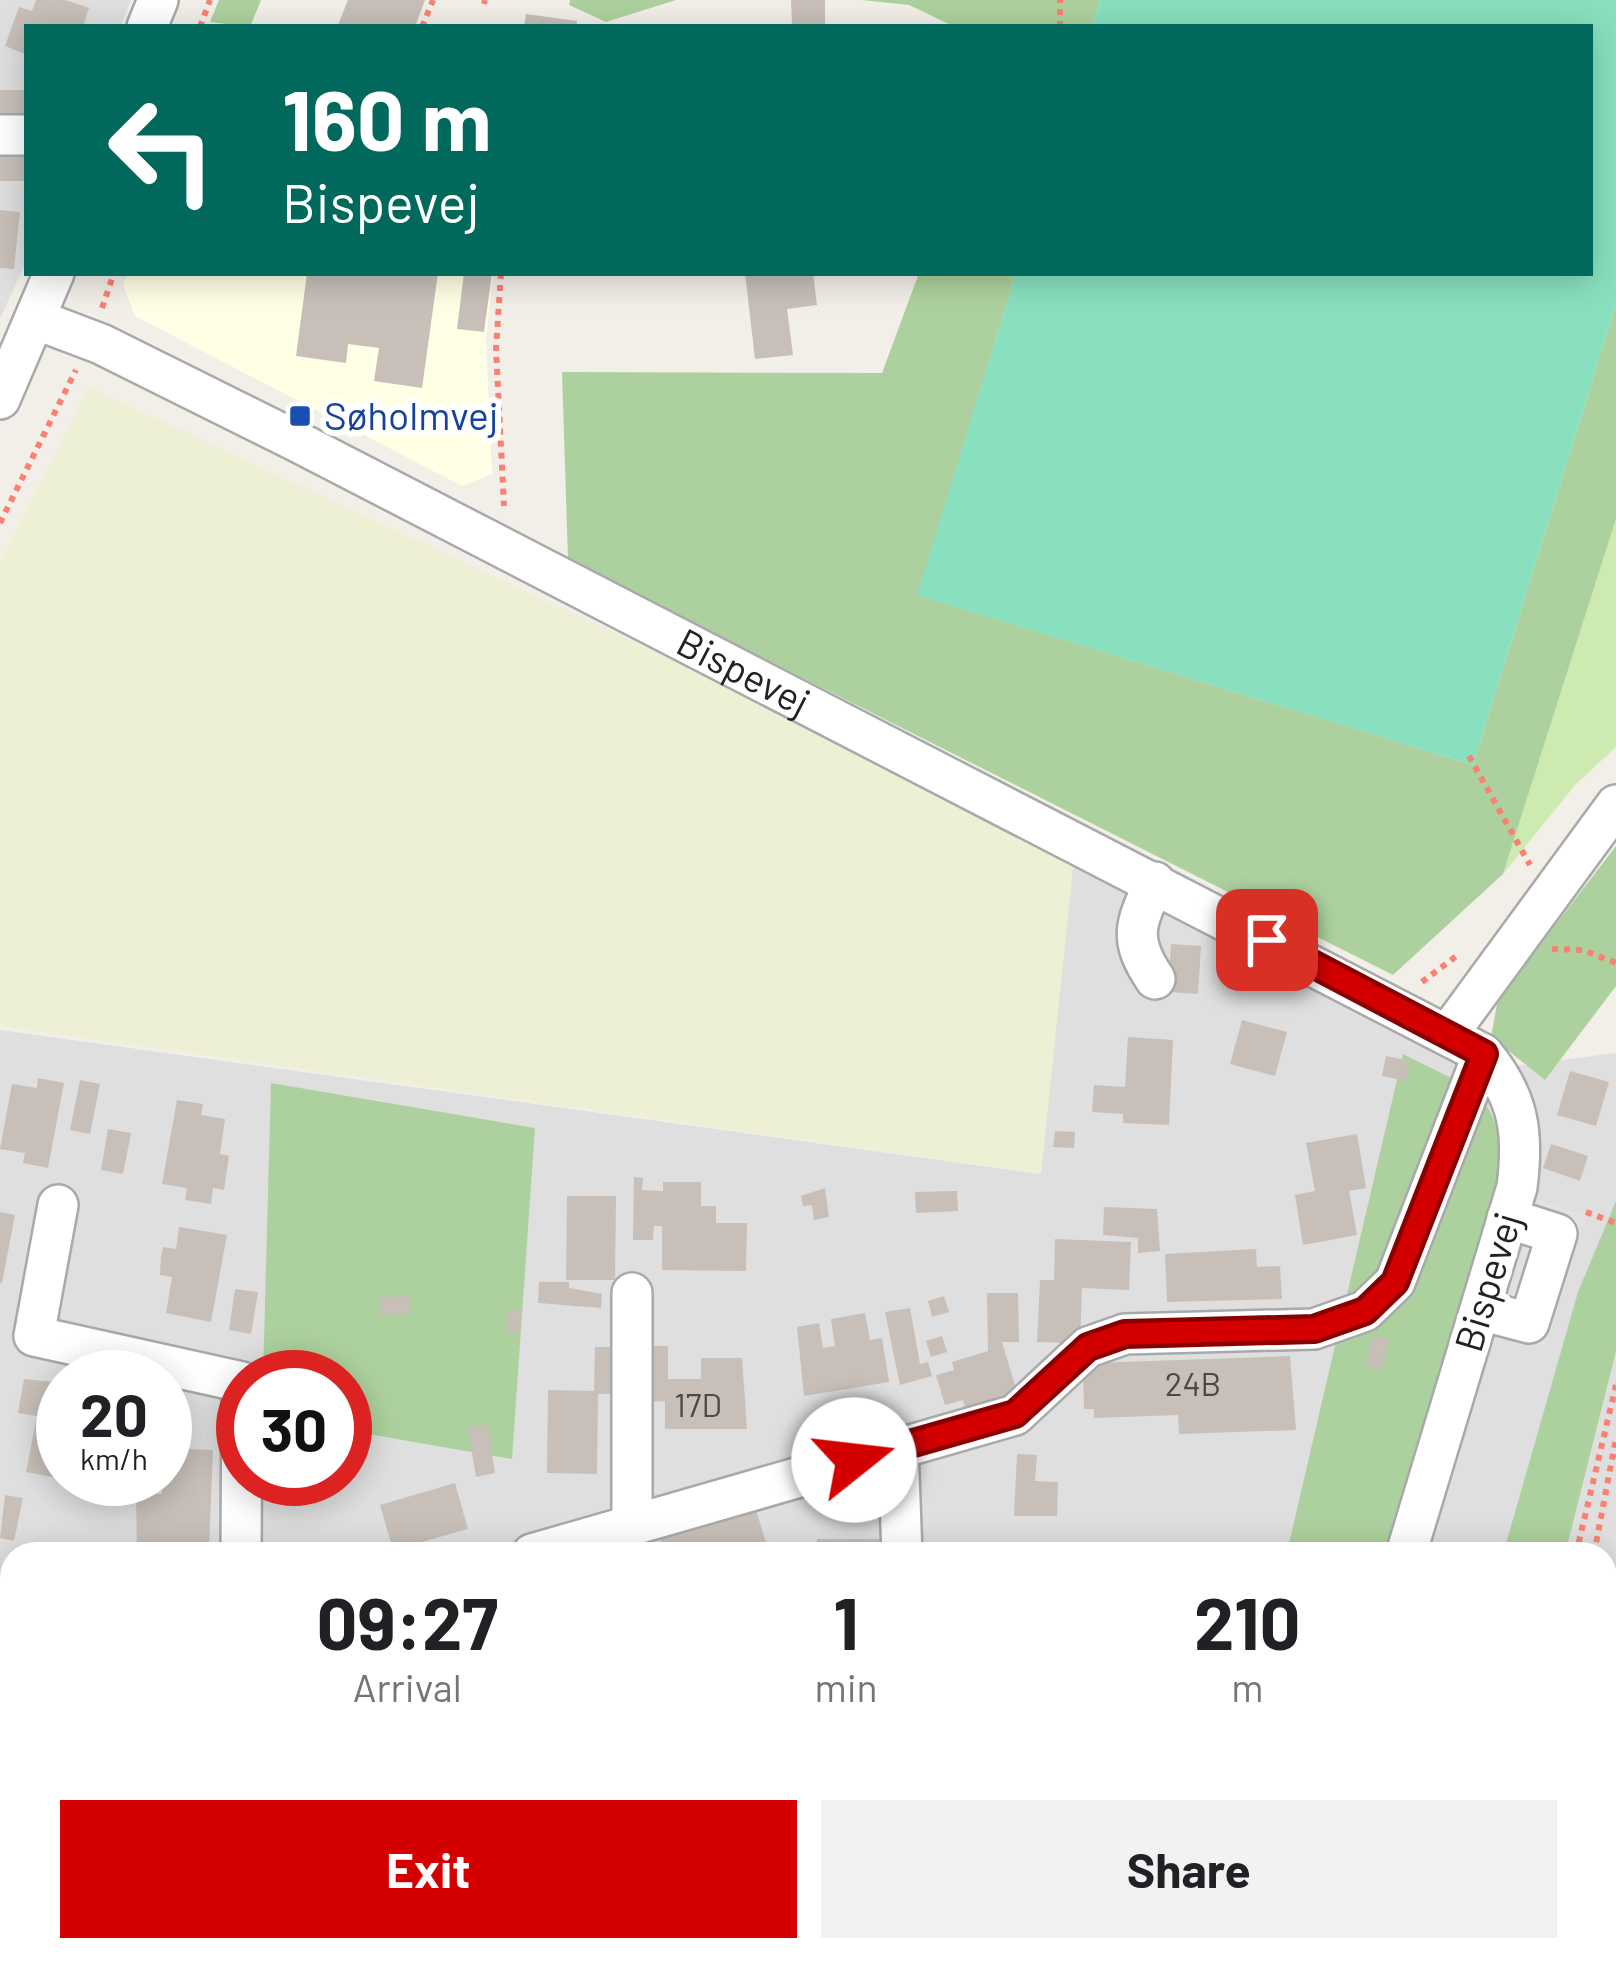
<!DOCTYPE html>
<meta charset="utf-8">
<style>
body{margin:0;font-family:Barlow,sans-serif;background:#f2f2f2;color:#202124;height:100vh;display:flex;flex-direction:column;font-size:45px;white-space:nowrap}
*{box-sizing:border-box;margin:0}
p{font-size:39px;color:#757577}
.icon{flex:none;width:66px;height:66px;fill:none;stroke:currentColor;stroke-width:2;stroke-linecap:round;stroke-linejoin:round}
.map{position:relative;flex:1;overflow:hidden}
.panel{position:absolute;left:0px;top:1542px;width:1617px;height:420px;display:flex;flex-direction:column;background:#fff;border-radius:36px 36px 0 0;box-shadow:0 6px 30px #0003}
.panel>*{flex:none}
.top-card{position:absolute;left:24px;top:24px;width:1569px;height:252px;border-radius:0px;box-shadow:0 6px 30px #0003;background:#00695c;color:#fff;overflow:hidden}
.speed{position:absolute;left:36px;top:1350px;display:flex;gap:24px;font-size:60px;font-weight:700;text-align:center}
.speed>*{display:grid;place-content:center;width:156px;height:156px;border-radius:50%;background:#fff;box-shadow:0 6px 30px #0003;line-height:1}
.speed small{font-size:30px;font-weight:400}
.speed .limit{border:18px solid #d22;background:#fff;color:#111}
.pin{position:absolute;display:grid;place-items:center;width:102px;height:102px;color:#fff;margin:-51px;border-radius:24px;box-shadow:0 6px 18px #0006}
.me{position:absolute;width:132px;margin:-66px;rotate:74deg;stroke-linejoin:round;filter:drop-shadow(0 0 9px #0008)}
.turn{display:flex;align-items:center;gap:42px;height:252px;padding:0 60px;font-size:54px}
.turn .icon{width:156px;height:156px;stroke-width:2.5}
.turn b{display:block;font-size:84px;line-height:102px}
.eta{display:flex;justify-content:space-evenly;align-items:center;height:204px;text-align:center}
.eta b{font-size:72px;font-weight:700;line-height:84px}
.cta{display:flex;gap:24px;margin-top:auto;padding:24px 60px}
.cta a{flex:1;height:138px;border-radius:0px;background:#d40000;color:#fff;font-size:48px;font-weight:700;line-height:138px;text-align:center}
.cta a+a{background:#f2f2f2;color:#202124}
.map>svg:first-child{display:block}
.residential{fill:#e0dfdf;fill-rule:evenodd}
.education{fill:#ffffe5}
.farmland{fill:#eef0d5}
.grass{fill:#cdebb0}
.forest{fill:#add19e}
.pitch{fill:#88e0be}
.parking{fill:#e2e2e2}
.building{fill:#c7bfb8}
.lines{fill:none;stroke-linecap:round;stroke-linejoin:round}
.minor-casing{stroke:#a9a9a9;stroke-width:44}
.path{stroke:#fa8072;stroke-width:6;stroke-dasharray:6 6;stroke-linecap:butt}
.minor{stroke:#fff;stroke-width:39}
.route-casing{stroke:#8a0000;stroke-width:30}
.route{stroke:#d40000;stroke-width:21}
.transit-dot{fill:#1a4fb4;stroke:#fff;stroke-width:4.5}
.labels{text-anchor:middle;stroke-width:12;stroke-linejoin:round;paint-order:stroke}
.number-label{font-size:33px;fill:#4b4948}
.transit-label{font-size:39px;fill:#164399;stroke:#fff;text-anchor:start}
.street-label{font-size:39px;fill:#222;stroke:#fff}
</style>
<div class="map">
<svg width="1616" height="1962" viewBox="0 0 1616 1962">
<rect width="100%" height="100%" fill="#f2efe9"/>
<path class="residential" d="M0 0H131L120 27H27V260L0 319Z
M1075 848 1506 1067 1616 1053V1962H1500L1505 1950H1605V1554H12V1950H755L754 1962H0V1030L1040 1174ZM63 1377H165V1479H63ZM243 1377H345V1479H243Z"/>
<path class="education" d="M128 273H493L486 339 492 474 462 486 135 316 123 285Z"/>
<path class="farmland" d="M89 387 1075 848 1041 1174 0 1026V561Z"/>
<path class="grass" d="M1616 519V747L1576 784 1503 874Z
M744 1950H1234L1232 1962H744Z"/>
<path class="forest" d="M219 0H261L250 27 210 22Z
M570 0H676L606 22 569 5Z
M862 0H1100L1092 27H955L909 5Z
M919 273H1016L918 595 1473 765 1616 304V519L1503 874 1393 975 568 560 562 372 882 373Z
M1616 846V986L1545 1080 1491 1037 1498 999Z
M1403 1054C1484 1095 1499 1091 1504 1188L1397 1554 1287 1552Z
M271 1083 535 1128 512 1459 345 1430V1377H263Z
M1616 1201V1351L1565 1554H1503L1578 1292Z
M1234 1950H1433L1428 1962H1232Z"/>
<path class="pitch" d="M1100 0H1616V304L1473 765 917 595 1016 273H1590V27H1092Z"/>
<path class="parking" d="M1540 1201 1587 1216 1546 1346 1499 1331Z"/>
<path class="building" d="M36 0H65L89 8 83 27H27V55L5 46 19 7 32 11Z
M348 0H425L415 27H342L338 25Z
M791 0H825V27H792Z
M526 14 577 21 576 27H524Z
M0 90H27V118H0Z
M0 154H27V181H0Z
M0 210 20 212 14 269 0 268Z
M307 273H438L422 388 374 381 379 348 348 344 346 363 296 356Z
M464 273H492L484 332 457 329Z
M745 273H813L817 305 787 309 793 355 755 359Z
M1171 944 1201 946 1198 994 1168 992Z
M1242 1020 1287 1032 1275 1076 1230 1064Z
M1128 1037 1173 1040 1169 1125 1123 1123V1114L1092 1112 1094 1085 1125 1087Z
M1386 1056 1410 1061 1406 1081 1382 1076Z
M1570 1071 1609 1082 1596 1126 1557 1115Z
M38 1078 64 1083 48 1168 23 1163 25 1153 0 1149 12 1084 37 1088Z
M80 1080 100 1084 90 1134 70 1130Z
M177 1100 203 1104 201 1115 225 1119 220 1154 229 1156 224 1190 213 1188 211 1204 185 1200 187 1188 162 1184Z
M108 1129 131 1133 123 1174 101 1170Z
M1055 1131 1075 1132 1074 1148 1053 1147Z
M1357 1134 1366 1188 1349 1191 1357 1235 1303 1245 1295 1195 1315 1191 1306 1143Z
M1551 1144 1588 1156 1580 1181 1543 1168Z
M634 1177 643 1178 642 1190 663 1191V1182H701V1206H716V1223H747L746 1271 662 1270V1226H654L653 1240H633Z
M825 1188 829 1217 814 1220 812 1205 803 1206 801 1196Z
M957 1191 958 1211 916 1213 915 1192Z
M567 1196H616L615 1280H566Z
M1104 1207 1157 1209 1160 1251 1138 1253V1238L1103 1235Z
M0 1212 15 1215 2 1283H0Z
M179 1227 227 1235 211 1322 166 1313 172 1277 160 1275 161 1257 163 1247 176 1249Z
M1055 1239 1131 1242 1129 1290 1082 1288 1080 1343 1037 1342 1040 1280H1054Z
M1256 1249 1257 1267 1280 1266 1282 1299 1167 1302 1165 1254Z
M539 1282H569V1288L602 1294 601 1308 538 1303Z
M235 1289 258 1292 251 1334 229 1330Z
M987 1293H1018L1019 1342H1002L1017 1392 965 1408 963 1400 945 1405 936 1375 954 1370 952 1362 988 1351Z
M410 1296V1314L379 1315V1297Z
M944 1296 949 1312 932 1317 928 1301Z
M910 1308 920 1364 928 1362 932 1376 900 1385 885 1312Z
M508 1309 521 1310 519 1333 508 1332Z
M865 1313 870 1340 882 1338 889 1382 804 1396 797 1327 819 1323 823 1348 835 1346 831 1319Z
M1373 1335 1389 1339 1381 1370 1365 1366Z
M942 1336 947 1352 931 1357 926 1341Z
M647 1346H668V1379H701V1358H742L747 1429H665V1401L648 1402Z
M595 1347H616V1394H598L597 1474 547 1473 548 1390 594 1391Z
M1290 1356 1296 1430 1179 1434 1178 1415 1094 1418V1409H1084L1083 1372 1093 1371 1092 1363Z
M24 1379 63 1383V1479L26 1472 37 1416 18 1413Z
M487 1424 495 1473 476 1477 468 1428Z
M165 1448 213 1450 209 1549 163 1547V1554H137L136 1493 162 1494Z
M1017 1454 1037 1455 1035 1481 1058 1482 1057 1516H1014Z
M455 1483 468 1529 393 1550 380 1505Z
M5 1495 23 1498 14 1541 0 1538Z
M756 1510 767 1546 741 1554H665L660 1539Z
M817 1539H880V1554H817Z
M10 1571H12V1615L1 1613Z
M0 1700 12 1701V1734L0 1733Z
M150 1950H189L193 1962H154Z
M263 1950H297L299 1962H264Z
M653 1950H692L693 1962H654Z"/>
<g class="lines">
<g class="minor-casing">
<g id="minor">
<path d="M147 27 158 0"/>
<path d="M0 135H27"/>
<path id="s1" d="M35 319 101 344 294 440 1483 1054C1519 1097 1524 1133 1517 1187L1406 1554"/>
<path d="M0 399 54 273"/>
<path d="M1155 882C1135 924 1128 939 1155 979"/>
<path d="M1448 1034 1616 805"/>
<path d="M58 1205 34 1336 242 1382 241 1554"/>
<path d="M632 1293V1523"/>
<path d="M1480 1310 1529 1323 1557 1234 1507 1218"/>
<path d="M898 1448 902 1554"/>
<path d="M532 1554 1015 1415 1088 1347 1125 1334 1314 1329 1365 1311 1395 1282 1483 1054"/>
<path d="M0 1679 12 1680"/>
<path d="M0 1937 18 1962"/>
<path d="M1582 1950 1594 1962"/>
<path d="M1485 1962 1490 1950"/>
</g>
</g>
<path class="path" d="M484 4 485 0
M200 27 210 0
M422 27 433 0
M1060 27V0
M501 273 496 349 504 506
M102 308 114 273
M0 523 76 370
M1469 756 1530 865
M1552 949 1583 950 1616 963
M1422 982 1459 954
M1586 1212 1616 1223
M1576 1554 1616 1385
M1594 1554 1616 1438
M316 1950 317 1962
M980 1950 1006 1957
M998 1962 1038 1952 1107 1962
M1216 1962 1231 1950
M1379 1962 1383 1950
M1440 1962 1445 1950"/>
<use href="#minor" class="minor"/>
</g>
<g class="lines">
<g class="route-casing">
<path id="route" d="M854 1460 1015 1414 1088 1347 1125 1334 1314 1329 1365 1311 1395 1282 1484 1054 1267 940"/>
</g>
<use href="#route" class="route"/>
</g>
<rect class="transit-dot" x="288" y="404" width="24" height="24" rx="6"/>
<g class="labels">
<g class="number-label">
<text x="1193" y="1396">24B</text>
<text x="698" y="1417">17D</text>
</g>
<g class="transit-label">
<text x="324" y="430">Søholmvej</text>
</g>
<g class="street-label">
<text dy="14" stroke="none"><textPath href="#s1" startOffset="792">Bispevej</textPath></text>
<text transform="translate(1488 1282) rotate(-73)" y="14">Bispevej</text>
</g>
</g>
</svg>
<div class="speed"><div>20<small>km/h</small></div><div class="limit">30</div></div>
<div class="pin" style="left:1267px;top:940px;background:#d93025"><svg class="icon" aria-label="arrive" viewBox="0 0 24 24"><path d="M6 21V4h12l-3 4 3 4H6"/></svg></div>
<svg class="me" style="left:854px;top:1460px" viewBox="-20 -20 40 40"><circle r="19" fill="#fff"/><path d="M0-13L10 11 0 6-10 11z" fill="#d40000"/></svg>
<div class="top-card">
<div class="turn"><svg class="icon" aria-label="left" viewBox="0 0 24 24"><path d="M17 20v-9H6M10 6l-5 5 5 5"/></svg><div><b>160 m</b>Bispevej</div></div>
</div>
<section class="panel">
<div class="eta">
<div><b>09:27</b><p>Arrival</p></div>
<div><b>1</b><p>min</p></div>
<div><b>210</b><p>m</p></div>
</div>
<div class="cta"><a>Exit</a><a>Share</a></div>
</section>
</div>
